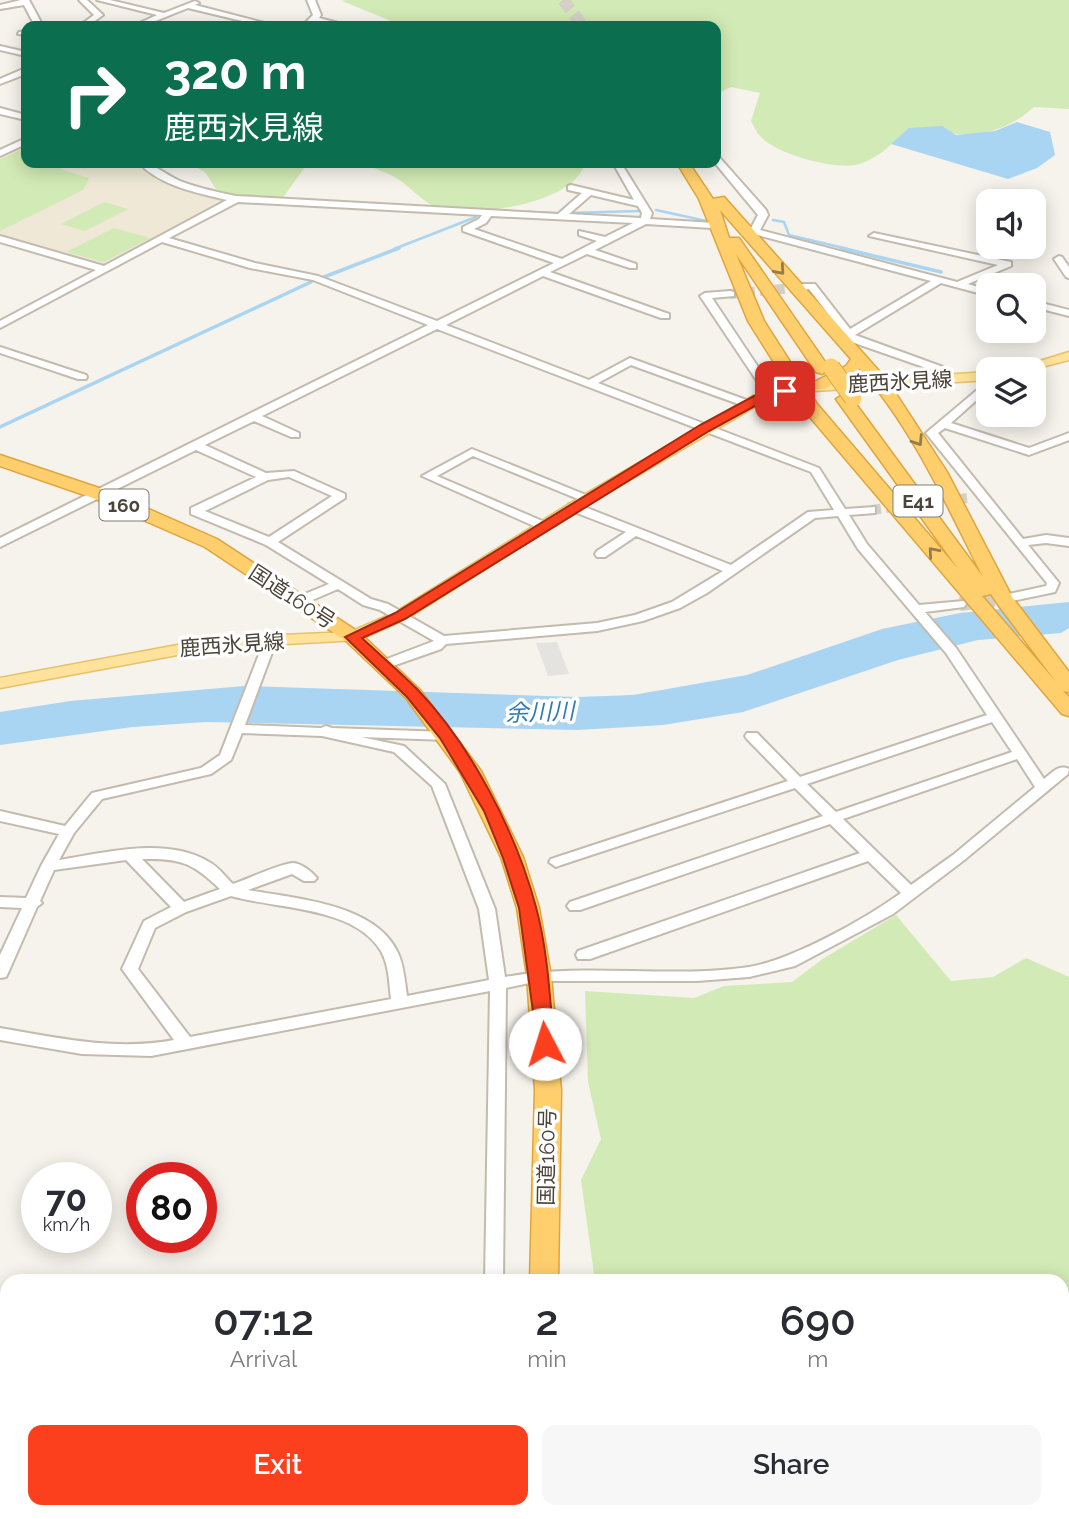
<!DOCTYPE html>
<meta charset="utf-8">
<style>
body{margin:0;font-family:Raleway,"Noto Sans JP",sans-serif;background:#f7f7f7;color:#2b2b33;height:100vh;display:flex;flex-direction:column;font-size:26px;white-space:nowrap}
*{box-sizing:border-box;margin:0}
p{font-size:23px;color:#7c7c81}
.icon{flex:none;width:38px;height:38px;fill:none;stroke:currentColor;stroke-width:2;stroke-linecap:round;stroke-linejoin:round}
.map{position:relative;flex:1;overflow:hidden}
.details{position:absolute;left:0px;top:1274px;width:1069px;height:245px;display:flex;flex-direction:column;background:#fff;border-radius:21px 21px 0 0;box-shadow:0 4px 18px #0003}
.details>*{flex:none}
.banner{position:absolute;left:21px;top:21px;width:700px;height:147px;border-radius:14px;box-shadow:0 4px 18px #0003;background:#0b6e4f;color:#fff;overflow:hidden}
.buttons{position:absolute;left:976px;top:189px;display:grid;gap:14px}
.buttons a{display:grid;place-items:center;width:70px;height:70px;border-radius:14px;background:#fff;box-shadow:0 4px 18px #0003;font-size:35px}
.speed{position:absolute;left:21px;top:1162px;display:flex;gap:14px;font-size:35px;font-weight:700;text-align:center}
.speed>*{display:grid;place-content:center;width:91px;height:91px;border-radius:50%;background:#fff;box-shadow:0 4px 18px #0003;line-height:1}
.speed small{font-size:18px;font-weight:400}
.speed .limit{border:10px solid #d22;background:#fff;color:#111}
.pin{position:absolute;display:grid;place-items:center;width:60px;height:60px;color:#fff;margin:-30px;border-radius:14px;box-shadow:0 4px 10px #0006}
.me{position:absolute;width:77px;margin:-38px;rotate:355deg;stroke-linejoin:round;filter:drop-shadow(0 0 5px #0008)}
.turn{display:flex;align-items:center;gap:24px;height:147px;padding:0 28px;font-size:32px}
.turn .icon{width:91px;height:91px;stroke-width:2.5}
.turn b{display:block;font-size:49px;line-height:60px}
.eta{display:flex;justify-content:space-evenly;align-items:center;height:119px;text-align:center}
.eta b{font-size:42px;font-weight:600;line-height:49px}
.button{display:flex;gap:14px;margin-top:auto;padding:14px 28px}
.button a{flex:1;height:80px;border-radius:14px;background:#fc3f1d;color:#fff;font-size:28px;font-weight:600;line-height:80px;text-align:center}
.button a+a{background:#f7f7f7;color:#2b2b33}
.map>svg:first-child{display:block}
.education{fill:#efe8d6}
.green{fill:#d2eab5}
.parking{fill:#e5e3e0}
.water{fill:#a9d4f2}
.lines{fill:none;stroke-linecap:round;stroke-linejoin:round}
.stream-far1{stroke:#a9d4f2;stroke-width:2.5}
.stream{stroke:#a9d4f2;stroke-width:3.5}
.minor-tunnel-far1{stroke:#d4d0c8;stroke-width:10;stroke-dasharray:10 5;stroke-linecap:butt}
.minor-tunnel{stroke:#d4d0c8;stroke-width:14;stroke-dasharray:14 7;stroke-linecap:butt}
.highway-tunnel{stroke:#d4d0c8;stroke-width:12;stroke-dasharray:12 6;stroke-linecap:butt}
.minor-casing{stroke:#c2bbae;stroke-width:4}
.major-casing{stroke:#e6c16a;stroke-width:3}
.highway-casing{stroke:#e0a43c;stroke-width:3}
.minor{fill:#fff;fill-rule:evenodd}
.major{fill:#ffe39c;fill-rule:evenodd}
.highway{fill:#ffcf6e;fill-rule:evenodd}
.highway-bridge-casing{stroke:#e0a43c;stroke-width:19;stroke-linecap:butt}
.highway-bridge{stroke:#ffcf6e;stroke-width:17}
.oneway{stroke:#937c4e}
.route{fill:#fc3f1d;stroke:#a42913;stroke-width:2}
.labels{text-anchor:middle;stroke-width:7;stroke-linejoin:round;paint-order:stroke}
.shield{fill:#fff;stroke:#817c74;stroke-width:2}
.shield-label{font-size:19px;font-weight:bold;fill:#4b4439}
.street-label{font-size:21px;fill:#4b4439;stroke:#fff}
.water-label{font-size:23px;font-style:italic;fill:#2e7ab2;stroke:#fff}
</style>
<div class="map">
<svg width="1069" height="1519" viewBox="0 0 1069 1519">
<rect width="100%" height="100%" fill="#f6f3ec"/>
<path class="education" d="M26 144V163H134L157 180 225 202 105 266 0 237V156Z"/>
<path class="green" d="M345 0H1069V109L1034 107C995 142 957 136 909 128 894 142 877 160 856 165 832 169 781 155 763 139 758 135 754 127 751 121L760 93 731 87 716 94V26H403L342 1Z
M26 148V163H71L60 169 89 178 83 190 0 231V159Z
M189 163H321L305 167 282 199 218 193 206 173Z
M362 163H585C575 204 476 217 441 209 425 205 410 186 396 178 386 172 373 168 362 163Z
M104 202 128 209 85 231 61 224Z
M114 228 150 238 104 262 66 252Z
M896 915 951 981 993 977 1026 958 1069 977V1519H601L597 1512H1062V1281H595L581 1180 601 1139 588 1082 585 991 694 998 724 986 792 982 824 958Z"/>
<path class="parking" d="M557 642 569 674 548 676 536 643Z"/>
<path class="water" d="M1017 122 1050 132 1055 155 1037 168 1008 179 891 144 909 128 942 126 956 135 995 131Z
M1069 602V628L1061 633 978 640 898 660 743 712 663 725 578 730 205 722 133 727 0 745V712L70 701 244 686 577 697 633 695 747 675 882 629 960 613Z"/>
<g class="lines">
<path class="stream-far1" d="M482 210 555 213
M656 210 711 222
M569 213 640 211
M773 220 784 222 789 235 848 249
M394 249 476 217"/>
<path class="stream" d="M841 248 941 272
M324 277 399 248
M0 427 311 282"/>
<path class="minor-tunnel-far1" d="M730 294 803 287
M871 510 967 498"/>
<path class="minor-tunnel" d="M960 604 1008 598"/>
<path class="highway-tunnel" d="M563 0 583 26"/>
<g class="minor-casing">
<path id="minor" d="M21 0H29L43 26H35L24 5 0 9V5Z
M79 0H87L103 15 88 26H71L83 23 94 15Z
M97 0H110L164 13 195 1 199 3 195 5 276 26H263L188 8 143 26H133L157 15Z
M307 0H315L321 15 319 18 350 26H337L315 21 310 26H302L313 15Z
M26 31V35L18 34 19 32Z
M0 46 26 52V56L0 50Z
M23 69H26V74L0 84V79Z
M0 108 26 115V120L0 114Z
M26 138V144L0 156V150Z
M716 156 719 157 766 210 768 215 760 230 957 282 998 265 869 236 874 233 1011 262V266L968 284 989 290V296L941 283 855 335 943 367 954 381 953 383H945L935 371 849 341 809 289 803 290 798 287 803 284H815L850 329 931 281 746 232V228H751L758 215 715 163Z
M139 163C154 163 166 175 180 181 198 188 217 192 236 196L558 214 582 193 568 190V186L571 185 634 200 613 163H621L652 213 650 219 715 223 717 225 712 228 646 224 595 250 636 264V268H630L587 254 550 272 669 314V318H661L543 276 446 325 589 380 630 358 752 402V406H744L631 365 598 383 819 468 845 509 875 507V513L849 515 867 544 919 605 964 601 966 604 964 607 925 612 956 648 1044 779C1052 773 1059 764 1069 769L1068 774 963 861 893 914 795 966 749 977 697 981H539L506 988 503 1281H485L490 991 151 1056 82 1054 0 1040V1028C57 1038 116 1051 174 1040L122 969 144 921 171 907 126 860 54 870 40 901 42 903 37 907 8 973 6 977 0 978V955L22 908 0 907V897L26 898 41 866 59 834 0 821V811L65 826 92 793 201 768 220 755 265 639 271 635 277 639 245 725 321 728 326 726 332 728 447 732 454 736 447 740 361 737 404 746 445 784 495 909 505 977C585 962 668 979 749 967 792 960 865 919 901 893L868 861 590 959H578L576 955 578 951 860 853 830 824 580 910H570L567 906 570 902 823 816 795 788 561 865 556 867 549 862 551 859 788 781 747 739 745 736 747 733H757L800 777 987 715 946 653 858 549 838 516 815 518 707 593 680 608 643 621 597 631 446 644 441 649 384 669 377 665 379 662 434 641 380 610 363 605 338 589 303 604H295L293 601 295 598 329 584 266 545 191 514V508L256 477 196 450 0 547V538L428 325 313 280 250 268 162 242 0 328V321L96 270 0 242V236L104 266 227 200C198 193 160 186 139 163ZM591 195 638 206 642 213 641 218 569 214ZM238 202 482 215 479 219 463 227V231L554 263 437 321 318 276 255 263 169 238ZM491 216 633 223 605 237 579 231V235L597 241 562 259 474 229 486 223ZM437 329 811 472 834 510 808 512 731 565 577 504H569V510L626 532 597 551 595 554 597 557H605L636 536 723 571 672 602 635 615 597 623 444 636 388 604 371 599 278 542 345 498V494L294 471 266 473 205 445 254 421 291 437H299V433L262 416ZM289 477 332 496 269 537 205 511 268 480ZM992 722 1012 752 836 812 807 784ZM242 733 322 736 394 752 432 786 479 909 489 980 407 996C405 982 404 966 398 953 375 903 295 899 248 890L292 874 304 881H314L317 878C312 872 301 863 293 863 279 864 248 879 233 884 225 877 219 867 209 862 166 836 105 853 59 860L74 833 102 799 211 774 231 760ZM1017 759 1035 787 953 855 911 885 843 819ZM142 859C181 858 193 863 220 889L184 902ZM231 896C276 909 354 906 381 951 389 965 389 983 391 999L190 1037 138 969 155 928 186 912Z
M1059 256 1062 257 1069 267V278L1066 277 1054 259Z
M730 291 734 292V296L712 298 776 394 775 396H767L700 296 705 293Z
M1034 301 1069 310V316L1034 307Z
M0 347 86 375 87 377 86 379H78L0 353Z
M989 380V389L951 423 1029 448 1069 433V440L1029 455 945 428 938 433 1023 539 1046 535 1069 538V546L1046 543 1028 545 1059 583 1055 592 1008 602 1004 601 1002 598 1004 595 1046 586 1047 583 926 433Z
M472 449 591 497 593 499 587 503 583 501 473 456 437 476 547 523 549 526 543 530 422 476Z
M472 1512H492L491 1519H471Z"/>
</g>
<g class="major-casing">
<path id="major" d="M1069 352V360L1034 369H1014Z
M989 372V380L799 392 763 402 592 502 406 619 359 640 215 648 0 688V678L215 638 350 632 394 613 582 496 753 396 799 384Z"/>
</g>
<g class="highway-casing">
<path id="highway" d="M677 163H689L713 199 724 197 887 380 947 472 1012 597 1069 672V692L1063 691 1069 697V716L1062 714 804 410 748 321 699 199ZM720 210 851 359 846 366 812 383V389H824L860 369C913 429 947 506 983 577L850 396 844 394 836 399 959 570 817 404 764 321 736 254 816 372 822 374 830 369 739 238H729ZM991 594 997 603 1056 682 982 596Z
M0 455 105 490 217 539 360 633 420 690 481 771 523 857 539 908 551 976 561 1090 558 1281H530L535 1090 527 976 517 908 501 857 460 772 406 698 346 641 205 547 93 498 0 466Z
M524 1512H554L553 1519H523Z"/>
</g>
<use href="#minor" class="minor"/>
<use href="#major" class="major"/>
<use href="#highway" class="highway"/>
<g class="highway-bridge-casing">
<path id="highway-bridge" d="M831 367 853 398"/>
</g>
<use href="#highway-bridge" class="highway-bridge"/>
</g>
<defs><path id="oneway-chevron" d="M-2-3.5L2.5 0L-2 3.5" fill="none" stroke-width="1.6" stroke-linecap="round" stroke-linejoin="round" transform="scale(1.75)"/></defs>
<g class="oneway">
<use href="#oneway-chevron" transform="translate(780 270) rotate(49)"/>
<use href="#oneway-chevron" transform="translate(918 441) rotate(57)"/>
<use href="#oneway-chevron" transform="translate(933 552) rotate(-131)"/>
</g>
<path class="route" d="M785 387 789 388V394L762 402 709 431 405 619 362 638C380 655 399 671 417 689 471 745 516 832 536 907 548 951 550 999 554 1044L545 1051 538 1049 519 908 503 858 484 811 440 738 407 697 345 637 395 613 700 425 754 396Z"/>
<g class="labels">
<g class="shield">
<rect x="893.5" y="485.5" width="49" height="31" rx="5"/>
<rect x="99.5" y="489.5" width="49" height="31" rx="5"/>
</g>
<g class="shield-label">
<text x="918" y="508">E41</text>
<text x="124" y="512">160</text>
</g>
<g class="street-label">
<text transform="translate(900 382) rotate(-3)" y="7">鹿西氷見線</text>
<text transform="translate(292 597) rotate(33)" y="7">国道160号</text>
<text transform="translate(232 645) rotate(-4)" y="7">鹿西氷見線</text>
<text transform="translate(547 1157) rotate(-89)" y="7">国道160号</text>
</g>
<g class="water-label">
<text transform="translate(540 712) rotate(-2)" y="8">余川川</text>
</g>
</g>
</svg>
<div class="buttons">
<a><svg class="icon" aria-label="sound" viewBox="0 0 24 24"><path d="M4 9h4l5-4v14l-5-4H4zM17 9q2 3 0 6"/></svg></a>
<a><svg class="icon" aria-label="search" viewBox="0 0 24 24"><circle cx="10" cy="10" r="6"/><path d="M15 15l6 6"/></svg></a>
<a><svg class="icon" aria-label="layers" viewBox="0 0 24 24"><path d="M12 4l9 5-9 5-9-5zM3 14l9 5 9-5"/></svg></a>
</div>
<div class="speed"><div>70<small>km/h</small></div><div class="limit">80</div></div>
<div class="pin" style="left:785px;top:391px;background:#d93025"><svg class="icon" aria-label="arrive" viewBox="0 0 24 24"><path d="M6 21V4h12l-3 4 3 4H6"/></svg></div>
<svg class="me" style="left:545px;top:1044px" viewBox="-20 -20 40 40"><circle r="19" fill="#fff"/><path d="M0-13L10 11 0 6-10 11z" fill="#fc3f1d"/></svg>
<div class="banner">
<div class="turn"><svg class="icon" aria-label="right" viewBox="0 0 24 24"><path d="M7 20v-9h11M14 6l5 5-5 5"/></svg><div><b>320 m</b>鹿西氷見線</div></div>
</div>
<section class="details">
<div class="eta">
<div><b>07:12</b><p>Arrival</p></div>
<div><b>2</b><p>min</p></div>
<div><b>690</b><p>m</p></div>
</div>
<div class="button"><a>Exit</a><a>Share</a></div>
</section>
</div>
